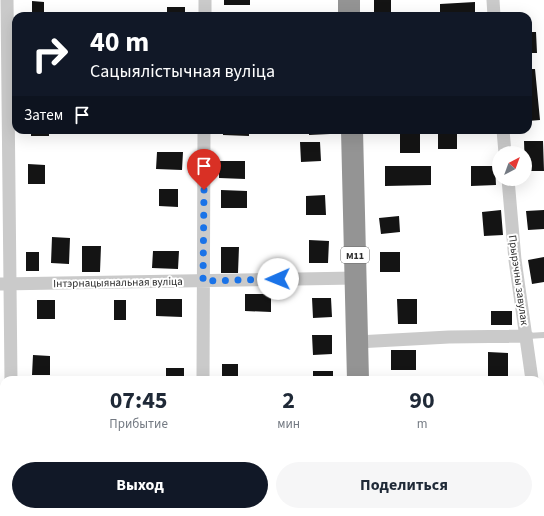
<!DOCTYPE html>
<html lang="ru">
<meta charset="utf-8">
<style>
body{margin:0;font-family:"Source Sans 3",sans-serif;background:#f6f6f7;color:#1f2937;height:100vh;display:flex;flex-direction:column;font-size:15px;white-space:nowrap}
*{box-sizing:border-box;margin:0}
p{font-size:13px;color:#747a83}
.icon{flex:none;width:22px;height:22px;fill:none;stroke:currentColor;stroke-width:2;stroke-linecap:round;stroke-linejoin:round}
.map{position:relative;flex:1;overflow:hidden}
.panel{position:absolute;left:0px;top:376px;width:544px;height:140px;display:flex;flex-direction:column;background:#fff;border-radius:12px 12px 0 0;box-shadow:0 4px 16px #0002}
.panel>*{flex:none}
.guide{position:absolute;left:12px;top:12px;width:520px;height:122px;border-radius:12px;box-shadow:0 4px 16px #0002;background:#111827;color:#fff;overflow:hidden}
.needle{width:26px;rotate:41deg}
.buttons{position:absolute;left:492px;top:146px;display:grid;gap:8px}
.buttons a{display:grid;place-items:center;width:40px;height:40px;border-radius:50%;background:#fff;box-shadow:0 4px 16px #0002;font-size:20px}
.pin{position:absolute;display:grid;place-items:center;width:34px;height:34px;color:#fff;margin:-41px -17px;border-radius:50% 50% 50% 0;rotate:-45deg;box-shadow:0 0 4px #0007}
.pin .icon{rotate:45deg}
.me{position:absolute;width:44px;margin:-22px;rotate:269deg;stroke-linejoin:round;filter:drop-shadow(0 0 3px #0008)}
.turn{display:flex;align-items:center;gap:14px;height:84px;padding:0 12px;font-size:18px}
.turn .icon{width:52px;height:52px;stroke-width:2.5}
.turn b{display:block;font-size:28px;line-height:34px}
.then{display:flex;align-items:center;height:38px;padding:0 12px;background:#0003;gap:8px;font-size:15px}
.eta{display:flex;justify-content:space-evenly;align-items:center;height:68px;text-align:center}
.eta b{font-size:24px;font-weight:700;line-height:28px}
.button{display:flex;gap:8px;margin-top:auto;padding:8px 12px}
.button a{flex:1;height:46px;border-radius:24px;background:#111827;color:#fff;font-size:16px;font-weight:700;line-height:46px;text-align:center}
.button a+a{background:#f6f6f7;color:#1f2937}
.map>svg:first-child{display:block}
.building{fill:#141414}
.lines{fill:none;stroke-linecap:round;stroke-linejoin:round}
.lane{stroke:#cacaca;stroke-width:6}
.street{stroke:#cacaca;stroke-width:13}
.highway{stroke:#949494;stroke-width:22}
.route{stroke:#1a73e8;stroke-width:7;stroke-dasharray:0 12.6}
.labels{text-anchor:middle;stroke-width:4;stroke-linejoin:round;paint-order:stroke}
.shield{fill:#fff;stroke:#6c6c6c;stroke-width:1}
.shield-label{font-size:10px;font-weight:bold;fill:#2d2d2d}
.street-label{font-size:11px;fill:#2d2d2d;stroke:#fff}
</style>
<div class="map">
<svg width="544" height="516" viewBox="0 0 544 516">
<rect width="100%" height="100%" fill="#fff"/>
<path class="building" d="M224 0H250V5H224Z
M374 0H391V16H374Z
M32 1 44 2V16H32Z
M475 2V16H440V4Z
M167 7H185V16H167Z
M528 32H536L537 53H528Z
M528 69H535L540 120 528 121Z
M31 130H49V136H31Z
M223 130H249V136L223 135Z
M309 130H330V134L309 135Z
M438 130H457V149H438Z
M400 133H420V153H400Z
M524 141H543L544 171H525Z
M300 142H320L321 161 301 162Z
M157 152H183L182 170 156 169Z
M219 161H245V179L219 178Z
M28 164 45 165V184H28Z
M385 166H431V185L385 186Z
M471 166H495L496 185 471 186Z
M159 189H178V207L159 206Z
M221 190 247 191V208H221Z
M325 195 326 215H306V196Z
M501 210 503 235 484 236 482 212Z
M544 210V229L528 230 526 211Z
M399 216 400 232 381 234 379 218Z
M52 237 70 238 69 264 51 263Z
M309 240 329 241 328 263H309Z
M82 246H101L100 272H82Z
M221 247H239L238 273H221Z
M153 251H179L178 269 152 268Z
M26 252H39V271H26Z
M380 252H400V272H380Z
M544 257V282L532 284 528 260Z
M245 294H271V312L245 311Z
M312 298H331L332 317 313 318Z
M156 299H182V317L156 316Z
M397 299H417V324H398Z
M37 300H55V319H37Z
M114 300H126V320H114Z
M491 311H512V325H491Z
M312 335H332V354L313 355Z
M391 350H416V370H391Z
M488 352 508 353V377H488Z
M33 355 50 356V375H32Z
M222 364H238V380H222Z
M166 368H184V380H166Z
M313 371H333V380H313Z
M147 512H165L164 516H147Z
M177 512H194V516H177Z
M224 512H251L250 516H224Z"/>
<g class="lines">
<path class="lane" d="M527 336 544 335"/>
<path class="street" d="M7 0 11 380
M493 0 494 16
M205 16V0
M503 130 505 153
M508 179 515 260 532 380
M0 284 356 278
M357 342 449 337 527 336
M203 380 204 130
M12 512 13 516
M204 512 205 516
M530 516 531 512"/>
<path class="highway" d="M349 0V16
M352 130 358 380
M363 512V516"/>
</g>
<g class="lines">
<path class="route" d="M204 190 203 281 278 279"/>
</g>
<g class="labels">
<rect class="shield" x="341" y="247" width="28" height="16" rx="3"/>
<g class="shield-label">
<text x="355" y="259">М11</text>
</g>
<g class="street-label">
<text transform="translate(519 280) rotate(82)" y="4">Прырэчны завулак</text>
<text transform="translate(118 282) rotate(-1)" y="4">Інтэрнацыянальная вуліца</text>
</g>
</g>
</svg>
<div class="buttons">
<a><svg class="needle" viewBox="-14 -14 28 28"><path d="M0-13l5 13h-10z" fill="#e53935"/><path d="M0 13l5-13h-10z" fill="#747a83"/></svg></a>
</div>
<div class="pin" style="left:204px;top:190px;background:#d93025"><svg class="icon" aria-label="arrive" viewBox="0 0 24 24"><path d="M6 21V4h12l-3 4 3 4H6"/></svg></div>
<svg class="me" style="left:278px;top:279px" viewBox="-20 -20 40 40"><circle r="19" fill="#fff"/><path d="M0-13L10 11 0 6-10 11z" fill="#1a73e8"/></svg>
<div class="guide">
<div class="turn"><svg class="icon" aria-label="right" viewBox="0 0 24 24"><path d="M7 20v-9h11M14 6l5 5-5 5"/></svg><div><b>40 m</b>Сацыялістычная вуліца</div></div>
<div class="then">Затем<svg class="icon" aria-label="arrive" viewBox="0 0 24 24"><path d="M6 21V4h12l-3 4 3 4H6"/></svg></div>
</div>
<section class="panel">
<div class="eta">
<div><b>07:45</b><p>Прибытие</p></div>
<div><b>2</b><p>мин</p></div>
<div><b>90</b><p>m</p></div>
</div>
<div class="button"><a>Выход</a><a>Поделиться</a></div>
</section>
</div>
